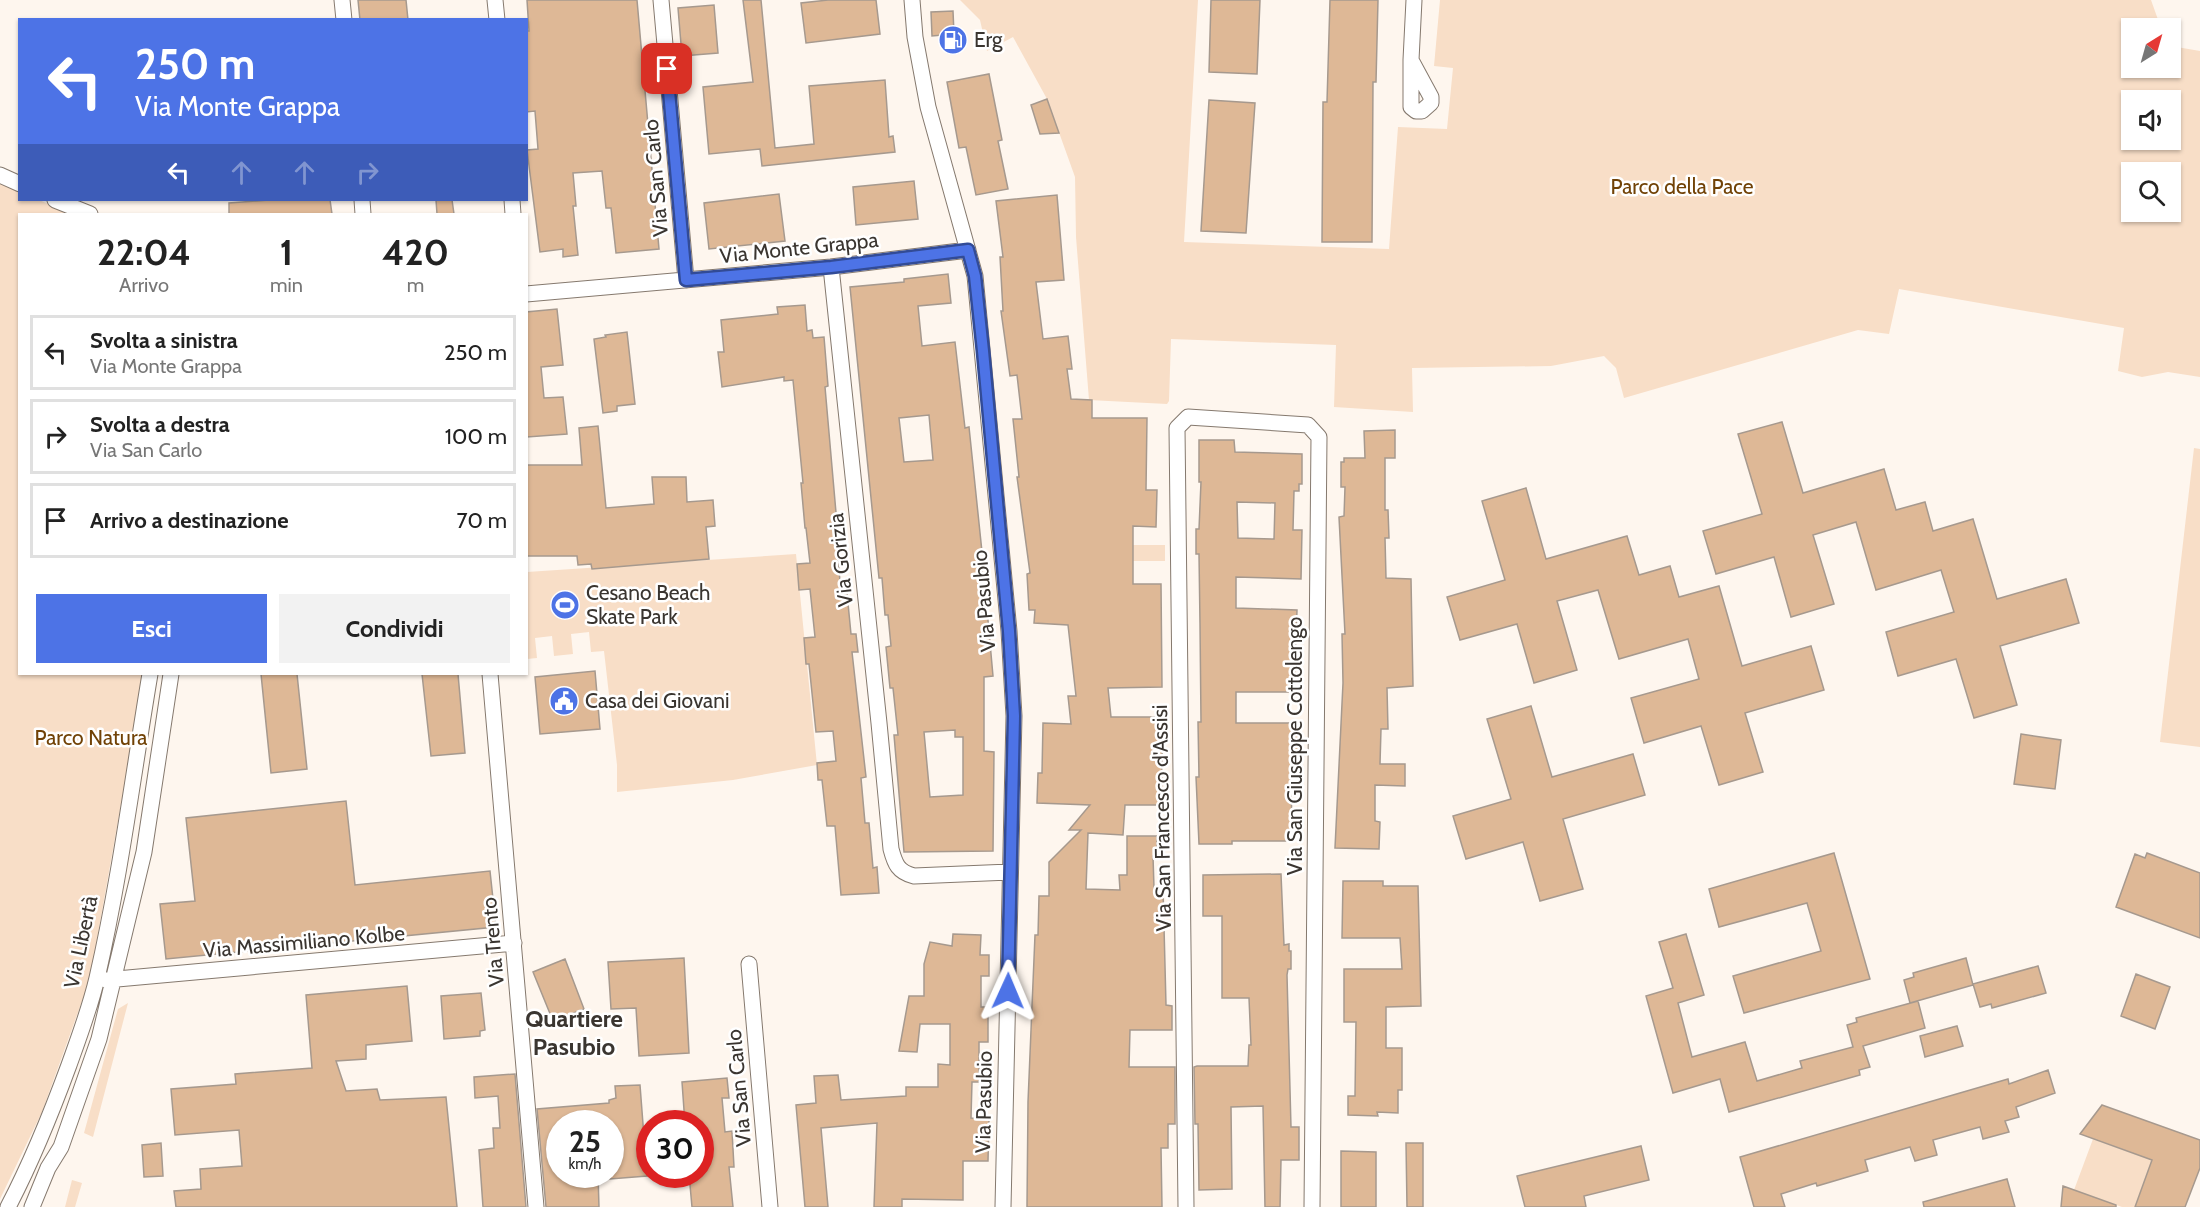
<!DOCTYPE html>
<html lang="it">
<meta charset="utf-8">
<style>
body{margin:0;font-family:Cabin,sans-serif;background:#f2f2f2;color:#222;height:100vh;display:flex;flex-direction:column;font-size:22px;white-space:nowrap}
*{box-sizing:border-box;margin:0}
p{font-size:20px;color:#767676}
.icon{flex:none;width:33px;height:33px;fill:none;stroke:currentColor;stroke-width:2;stroke-linecap:round;stroke-linejoin:round}
.map{position:relative;flex:1;overflow:hidden}
.drawer{position:absolute;left:18px;top:213px;width:510px;height:462px;display:flex;flex-direction:column;background:#fff;border-radius:0px;box-shadow:0 2px 4px #0004}
.drawer>*{flex:none}
.guide{position:absolute;left:18px;top:18px;width:510px;height:183px;border-radius:0px;box-shadow:0 2px 4px #0004;background:#4d73e6;color:#fff;overflow:hidden}
.needle{width:39px;rotate:37deg}
.tools{position:absolute;left:2121px;top:18px;display:grid;gap:12px}
.tools a{display:grid;place-items:center;width:60px;height:60px;border-radius:0px;background:#fff;box-shadow:0 2px 4px #0004;font-size:30px}
.speed{position:absolute;left:546px;top:1110px;display:flex;gap:12px;font-size:30px;font-weight:700;text-align:center}
.speed>*{display:grid;place-content:center;width:78px;height:78px;border-radius:50%;background:#fff;box-shadow:0 2px 4px #0004;line-height:1}
.speed small{font-size:15px;font-weight:400}
.speed .limit{border:9px solid #d22;background:#fff;color:#111}
.pin{position:absolute;display:grid;place-items:center;width:51px;height:51px;color:#fff;margin:-26px;border-radius:12px;box-shadow:0 3px 9px #0006}
.me{position:absolute;width:66px;margin:-33px;rotate:1deg;stroke-linejoin:round;filter:drop-shadow(0 0 4px #0008)}
.turn{display:flex;align-items:center;gap:21px;height:126px;padding:0 18px;font-size:27px}
.turn .icon{width:78px;height:78px;stroke-width:2.5}
.turn b{display:block;font-size:42px;line-height:51px}
.lanes{display:flex;align-items:center;height:57px;padding:0 18px;background:#0003;justify-content:center;gap:30px;direction:ltr}
.lanes .off{opacity:.35}
.eta{display:flex;justify-content:space-evenly;align-items:center;height:102px;text-align:center}
.eta b{font-size:36px;font-weight:700;line-height:42px}
.primary-button{display:flex;gap:12px;margin-top:auto;padding:12px 18px}
.primary-button a{flex:1;height:69px;border-radius:0px;background:#4d73e6;color:#fff;font-size:24px;font-weight:700;line-height:69px;text-align:center}
.primary-button a+a{background:#f2f2f2;color:#222}
ul{padding:0;list-style:none}
li{display:flex;align-items:center;gap:18px;height:75px;margin:0 12px 9px;padding:0 6px;border:3px solid #e0e0e0;border-radius:0px}
li div{flex:1}
li b{display:block;font-size:22px}
li em{font-style:normal}
.map>svg:first-child{display:block}
.green{fill:#f8dec7;fill-rule:evenodd}
.building{fill:#deb896;stroke:#a6998e;stroke-width:1.5;fill-rule:evenodd}
.lines{fill:none;stroke-linecap:round;stroke-linejoin:round}
.minor-casing{stroke:#85796e;stroke-width:17}
.minor{stroke:#fff;stroke-width:15}
.route-casing{stroke:#324b96;stroke-width:15}
.route{stroke:#4d73e6;stroke-width:10}
.labels{text-anchor:middle;stroke-width:5;stroke-linejoin:round;paint-order:stroke}
.poi-label{font-size:21px;fill:#3a3530;stroke:#fff;text-anchor:start}
.street-label{font-size:21px;fill:#3a3530;stroke:#fff}
.park-label{font-size:21px;fill:#714206;stroke:#fff}
.quarter-label{font-size:24px;font-weight:bold;fill:#3a3530;stroke:#fff}
</style>
<div class="map">
<svg width="2200" height="1207" viewBox="0 0 2200 1207">
<rect width="100%" height="100%" fill="#fef6ee"/>
<path class="green" d="M960 0H1198L1184 242 1389 249 1398 127 1447 129 1453 68 1434 66 1440 0H2151L2161 28H2132V68H2170L2171 46 2200 51V377L2168 372 2142 377 2118 371 2124 328 1899 289 1889 334 1858 330 1624 398 1616 368 1604 356 1551 366 1412 368 1413 412 1334 407 1336 345 1171 339 1169 401 1167 404 1089 400 1076 237 1075 177 1047 99 1013 37 987 51 980 20ZM2132 100H2170V140H2132ZM2132 172H2170V212H2132Z
M0 182 19 191 20 200H39L72 214H20V674H144L90 979 42 1112 0 1199Z
M2194 448 2200 449V747L2160 742Z
M1133 545H1165V561H1133Z
M796 554 817 765 733 780 617 792V765L604 651 591 652 589 632 571 634 573 654 554 656 552 636 535 638 537 658 527 659V572Z
M128 1003 93 1137 84 1133 118 1009Z
M2093 1139 2152 1160 2135 1207H2122L2074 1190Z
M72 1180 82 1183 75 1207H65Z"/>
<path class="building" d="M358 0H406L408 20H360Z
M527 0H637L659 249 616 253 611 208H606L602 171 573 173 576 206H573L578 255 563 257V249L540 252 527 150 538 149 535 111 526 112V31H529Z
M743 0H761L775 148 814 144 809 86 885 80 889 137 893 136 895 152 762 166 760 149 709 154 703 87 753 82Z
M828 0H876L880 34 806 43 801 3Z
M1211 0H1260L1257 74 1209 72Z
M1330 0H1378L1376 82H1373L1372 242H1322L1323 102H1327Z
M714 5 718 53 682 56 678 8Z
M953 11 954 34 932 36 931 12Z
M989 74 1002 140 998 141 1008 189 976 195 966 147 959 148 947 82Z
M1047 99 1059 133 1040 134 1031 105Z
M1209 100 1255 103 1246 233 1201 231Z
M914 181 918 219 856 225 853 187Z
M779 194 785 241 709 249 704 203Z
M1057 195 1064 280 1036 282 1043 339 1068 336 1072 369H1067L1071 399 1092 400V418H1147L1146 490H1157L1156 527 1133 526V584H1161L1162 687 1108 688 1111 717H1163L1161 805H1125L1123 835 1088 833 1086 889 1120 890 1119 875H1127V836H1157V856H1153L1154 888H1163L1166 1005 1172 1006V1030H1130L1129 1067H1175V1124H1168V1148H1161L1162 1207H1027L1028 1102 1035 935H1038L1039 896H1049V862L1081 830H1069L1090 805 1037 803 1038 773H1042L1043 723 1071 724 1068 696H1076L1068 625 1034 623 1035 610H1029L1027 574 1030 573 1017 477H1019L1013 419H1022L1017 375 1010 376 1001 311H1003L1000 257H1003L996 201Z
M269 200H330L332 214H229V203Z
M436 200H452L454 214H437Z
M948 274 951 303 918 306 922 346 955 342 965 428 969 427 982 552H979L986 598 993 676 984 677V751L994 752 993 851 904 852 894 735H898L893 688H890L886 647 891 646 888 615H885L882 578H879L850 287 904 282V279ZM929 415 933 460 904 462 899 418ZM955 730V737H963V795L930 797 924 732Z
M805 305 807 331 812 330 813 338 824 337 828 386 825 387 837 524H835L841 593H847L851 634H856L858 652H852L866 777 861 778 865 823H869L873 868 877 867 879 893 841 895 835 826H827L822 780H818L817 763 836 761 833 731 816 732 809 664H806L804 638 815 637 810 589 799 590 797 564 810 563 806 528H805L801 483H803L793 380 784 381V377L722 387 718 352H724L721 320 778 314 777 307Z
M557 309 563 365 541 367 544 398 563 397 567 434 527 437 526 312Z
M627 332 635 404 617 406V411L603 413 594 339 606 337 605 335Z
M1782 422 1803 493 1884 469 1896 510 1925 502 1933 531 1973 519 1997 599 2066 579 2079 623 2000 646 2017 705 1974 718 1956 659 1898 676 1886 632 1954 612 1941 570 1876 590 1856 522 1813 535 1834 604 1791 617 1774 557 1716 574 1703 531 1762 514 1738 434Z
M598 426 606 508 654 504 652 477H686L687 502 713 500 715 526 706 527 709 559 592 569 591 564 578 565 577 556H526V465H582L579 428Z
M1395 430V458H1385V510H1388L1389 538H1385L1386 578 1411 579 1413 686 1387 688 1388 729H1381L1380 764H1405V786L1375 785V821L1380 822 1379 849 1335 848 1343 683 1342 634H1345L1339 517 1344 516 1345 487H1341V462H1344V458H1365L1364 431Z
M1199 440H1234L1235 452 1302 454V484H1299V491H1294L1293 530H1302L1301 579 1236 577V608L1297 610 1294 692H1236V723H1299L1298 770H1290L1293 841H1232V844H1199L1196 777H1199L1198 722H1201L1200 624 1199 554H1196V529H1199L1201 482H1199ZM1237 502 1275 503 1274 539 1238 538Z
M1526 488 1546 559 1627 536 1639 575 1670 566 1679 597 1719 586 1742 666 1811 646 1824 690 1745 713 1763 772 1719 785 1701 726 1644 743 1631 698 1699 679 1688 639 1619 659 1598 590 1557 601 1577 670 1534 683 1517 624 1460 640 1447 597 1505 580 1482 501Z
M595 671 600 729 540 734 535 677Z
M261 674H297L307 769 271 773Z
M422 674H458L465 753 431 756Z
M1531 706 1552 777 1633 754 1645 795 1563 819 1583 889 1540 901 1523 842 1466 859 1453 816 1511 799 1487 719Z
M2021 734 2061 740 2055 789 2014 784Z
M346 801 355 885 490 871 496 927 166 959 160 904 195 901 186 818Z
M1834 853 1870 979 1744 1013 1733 976 1821 951 1807 903 1719 927 1709 889Z
M2147 853 2200 873V938L2116 907 2135 854 2145 858Z
M1281 874 1284 945 1289 944V951H1291V969H1288L1287 975 1291 1127H1299V1160H1281L1280 1207H1265L1263 1106 1231 1107 1232 1189 1199 1190 1198 1124H1195L1194 1067 1197 1066H1248L1249 1045H1251L1249 998H1222V916H1203V875Z
M1343 881H1383V886H1418L1421 1006 1386 1007V1048H1402V1090H1398V1113L1377 1112 1378 1116 1348 1115V1096H1355L1356 1022H1344V969H1402L1400 938H1342Z
M953 934 981 935 980 955H989V976H981V1007H988V1042H979V1082H972L971 1118 989 1119 988 1161H963V1200L902 1199V1207H874L877 1123 821 1128 828 1207H805L796 1105 816 1103 814 1076 838 1075 841 1100 906 1096V1087H938V1064L950 1065V1024H920L917 1052 899 1051 909 996H924V964L930 942 952 946Z
M1686 934 1704 995 1678 1003 1692 1057 1745 1042 1757 1081 1802 1068 1800 1061 1853 1047 1847 1025 1857 1022 1856 1018 1918 1001 1925 1028 1863 1046 1870 1067 1859 1070 1860 1075 1729 1112 1720 1079 1673 1093 1646 996 1673 988 1659 942Z
M684 958 689 1053 639 1056 636 1008 611 1009 608 962Z
M1966 958 1973 985 1910 1003 1904 980 1914 977 1913 973Z
M565 959 584 1009 553 1021 533 972Z
M2038 966 2046 993 1992 1008 1991 1004 1980 1007 1973 984Z
M2136 974 2170 987 2155 1029 2121 1016Z
M407 986 412 1041 366 1045V1059L336 1061 346 1091 377 1089 380 1100 446 1097 457 1207H176L174 1191 201 1189 200 1169 242 1166 239 1130 175 1135 171 1089 236 1084 235 1074 312 1068 306 995Z
M481 993 485 1030 480 1031V1036L444 1039 441 996Z
M1957 1026 1963 1046 1925 1057 1920 1036Z
M2048 1070 2055 1093 2016 1107 2019 1117 2005 1121 2009 1132 1983 1139 1980 1127 1933 1140 1937 1155 1915 1161 1910 1147 1865 1160 1868 1171 1817 1186 1816 1183 1781 1194 1785 1207H1754L1740 1157 2008 1079 2009 1084Z
M515 1074 526 1207H483L479 1150 494 1148 493 1128H500L498 1096 475 1098 474 1077Z
M727 1078 729 1098H722L725 1132 732 1131 734 1167H729L733 1207H692L689 1174H700V1124H685L682 1082Z
M640 1085 647 1176 610 1179V1124H560V1174H598L599 1207H546L537 1109 609 1103V1100L616 1098 615 1086Z
M2102 1105 2200 1140V1168L2185 1207H2135L2152 1160 2080 1134Z
M161 1143 163 1176 144 1177 142 1145Z
M1406 1143H1423V1207H1407Z
M1641 1146 1649 1180 1584 1196 1586 1207H1525L1517 1176Z
M1341 1151 1376 1152V1207H1341Z
M2007 1179 2015 1207H1924L1923 1202Z
M2063 1186 2116 1205V1207H2061Z"/>
<g class="lines">
<g class="minor-casing">
<path id="minor" d="M342 0 344 20
M495 0 497 20
M661 0 686 280
M912 0 915 37 928 107 975 276 1009 631 1014 716 1003 1207
M1411 60 1431 97V103L1422 111H1416L1411 107Z
M1411 60 1414 0
M0 175 20 184
M55 200 90 214
M362 200 363 214
M512 200 513 214
M831 267 879 723 891 849C895 864 898 872 914 876L1010 872
M526 294 831 267 968 250
M490 674 536 1207
M749 964 770 1207
M106 980 514 943
M8 1207C32 1161 51 1114 69 1065 79 1037 90 1008 97 978 120 878 133 775 150 674
M32 1207 48 1168 61 1147 99 1039 144 852 171 674
M1186 1207 1177 428 1188 417 1308 425 1319 437 1312 1207"/>
</g>
<use href="#minor" class="minor"/>
</g>
<g class="lines">
<g class="route-casing">
<path id="route" d="M667 69 686 280 831 267 968 250 975 276 983 351 1009 631 1014 716 1008 991"/>
</g>
<use href="#route" class="route"/>
</g>
<defs>
<g id="fuel-disc" transform="scale(1.5)"><circle r="9.5" fill="#4d73e6" stroke="#fff"/><path d="M-5.5-6h7V0h2V4h1.3V-2.5L3-4.5l.8-.8L6-3V5H2.5V1h-1V6h-7ZM-4.2-4.7v3.2H.2V-4.7Z" fill="#fff"/></g>
<g id="stadium-disc" transform="scale(1.5)"><circle r="9.5" fill="#4d73e6" stroke="#fff"/><path d="M0-5a6.5 5 0 1 0 0 10a6.5 5 0 1 0 0-10ZM-3.5-1.8h7v3.6h-7Z" fill="#fff"/></g>
<g id="civic-disc" transform="scale(1.5)"><circle r="9.5" fill="#4d73e6" stroke="#fff"/><path d="M-.6-6.5H3V-4.5H.6V-3L4-1V1h2V6H-6V1h2V-1L-.6-3ZM-1.2 2.5V6h2.4V2.5Z" fill="#fff"/></g>
</defs>
<g fill-rule="evenodd">
<use href="#fuel-disc" x="953" y="40"/>
<use href="#stadium-disc" x="565" y="605"/>
<use href="#civic-disc" x="564" y="701"/>
</g>
<g class="labels">
<g class="poi-label">
<text x="974" y="47">Erg</text>
<text x="586" y="600">Cesano Beach<tspan x="586" dy="24">Skate Park</tspan></text>
<text x="585" y="708">Casa dei Giovani</text>
</g>
<g class="street-label">
<text transform="translate(656 178) rotate(-95)" y="7">Via San Carlo</text>
<text transform="translate(799 248) rotate(-6)" y="7">Via Monte Grappa</text>
<text transform="translate(841 560) rotate(-96)" y="7">Via Gorizia</text>
<text transform="translate(984 601) rotate(-95)" y="7">Via Pasubio</text>
<text transform="translate(1295 746) rotate(-90)" y="7">Via San Giuseppe Cottolengo</text>
<text transform="translate(1162 818) rotate(-91)" y="7">Via San Francesco d'Assisi</text>
<text transform="translate(81 942) rotate(-78)" y="7">Via Libertà</text>
<text transform="translate(304 942) rotate(-5)" y="7">Via Massimiliano Kolbe</text>
<text transform="translate(493 942) rotate(-95)" y="7">Via Trento</text>
<text transform="translate(739 1088) rotate(-95)" y="7">Via San Carlo</text>
<text transform="translate(984 1102) rotate(-89)" y="7">Via Pasubio</text>
</g>
<g class="park-label">
<text x="1682" y="194">Parco della Pace</text>
<text x="91" y="745">Parco Natura</text>
</g>
<g class="quarter-label">
<text x="574" y="1027">Quartiere<tspan x="574" dy="28">Pasubio</tspan></text>
</g>
</g>
</svg>
<div class="tools">
<a><svg class="needle" viewBox="-14 -14 28 28"><path d="M0-13l5 13h-10z" fill="#e53935"/><path d="M0 13l5-13h-10z" fill="#767676"/></svg></a>
<a><svg class="icon" aria-label="sound" viewBox="0 0 24 24"><path d="M4 9h4l5-4v14l-5-4H4zM17 9q2 3 0 6"/></svg></a>
<a><svg class="icon" aria-label="search" viewBox="0 0 24 24"><circle cx="10" cy="10" r="6"/><path d="M15 15l6 6"/></svg></a>
</div>
<div class="speed"><div>25<small>km/h</small></div><div class="limit">30</div></div>
<div class="pin" style="left:667px;top:69px;background:#d93025"><svg class="icon" aria-label="arrive" viewBox="0 0 24 24"><path d="M6 21V4h12l-3 4 3 4H6"/></svg></div>
<svg class="me" style="left:1008px;top:991px" viewBox="-20 -20 40 40"><path d="M0-17L14 15 0 8-14 15z" fill="#4d73e6" stroke="#fff" stroke-width="4"/></svg>
<div class="guide">
<div class="turn"><svg class="icon" aria-label="left" viewBox="0 0 24 24"><path d="M17 20v-9H6M10 6l-5 5 5 5"/></svg><div><b>250 m</b>Via Monte Grappa</div></div>
<div class="lanes"><svg class="icon" aria-label="left" viewBox="0 0 24 24"><path d="M17 20v-9H6M10 6l-5 5 5 5"/></svg><svg class="icon off" aria-label="ahead" viewBox="0 0 24 24"><path d="M12 20V5M6 11l6-6 6 6"/></svg><svg class="icon off" aria-label="ahead" viewBox="0 0 24 24"><path d="M12 20V5M6 11l6-6 6 6"/></svg><svg class="icon off" aria-label="right" viewBox="0 0 24 24"><path d="M7 20v-9h11M14 6l5 5-5 5"/></svg></div>
</div>
<section class="drawer">
<div class="eta">
<div><b>22:04</b><p>Arrivo</p></div>
<div><b>1</b><p>min</p></div>
<div><b>420</b><p>m</p></div>
</div>
<ul>
<li><svg class="icon" aria-label="left" viewBox="0 0 24 24"><path d="M17 20v-9H6M10 6l-5 5 5 5"/></svg><div><b>Svolta a sinistra</b><p>Via Monte Grappa</p></div><em>250 m</em></li>
<li><svg class="icon" aria-label="right" viewBox="0 0 24 24"><path d="M7 20v-9h11M14 6l5 5-5 5"/></svg><div><b>Svolta a destra</b><p>Via San Carlo</p></div><em>100 m</em></li>
<li><svg class="icon" aria-label="arrive" viewBox="0 0 24 24"><path d="M6 21V4h12l-3 4 3 4H6"/></svg><div><b>Arrivo a destinazione</b></div><em>70 m</em></li>
</ul>
<div class="primary-button"><a>Esci</a><a>Condividi</a></div>
</section>
</div>
